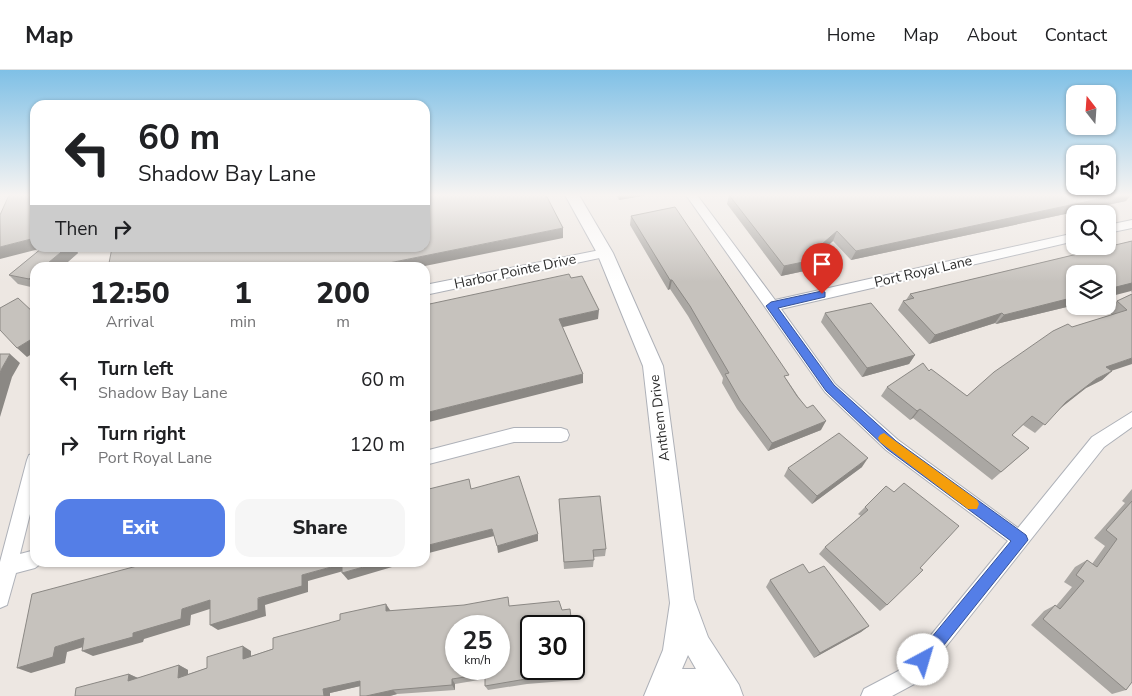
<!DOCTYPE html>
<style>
body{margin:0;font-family:"Nunito Sans",sans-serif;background:#f6f6f6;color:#202124;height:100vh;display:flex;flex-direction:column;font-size:19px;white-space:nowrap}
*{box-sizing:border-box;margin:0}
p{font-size:16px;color:#757577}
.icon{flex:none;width:28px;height:28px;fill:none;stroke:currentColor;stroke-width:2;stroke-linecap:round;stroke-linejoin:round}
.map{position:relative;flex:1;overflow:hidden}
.drawer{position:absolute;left:30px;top:192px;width:400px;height:305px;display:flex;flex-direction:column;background:#fff;border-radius:15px;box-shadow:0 1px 4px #0004}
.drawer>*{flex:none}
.hud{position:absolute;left:30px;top:30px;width:400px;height:152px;border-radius:15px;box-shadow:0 1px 4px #0004;background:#fff;color:#202124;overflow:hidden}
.needle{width:32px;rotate:343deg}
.buttons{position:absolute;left:1066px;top:15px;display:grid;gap:10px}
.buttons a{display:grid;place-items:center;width:50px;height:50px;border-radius:10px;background:#fff;box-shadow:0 1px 4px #0004;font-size:25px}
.speed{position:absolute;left:445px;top:545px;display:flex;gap:10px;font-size:25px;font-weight:700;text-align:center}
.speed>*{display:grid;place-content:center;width:65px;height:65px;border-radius:50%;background:#fff;box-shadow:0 1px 4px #0004;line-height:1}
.speed small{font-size:12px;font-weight:400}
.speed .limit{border:2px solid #111;border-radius:8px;background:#fff;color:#111}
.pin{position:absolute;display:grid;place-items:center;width:42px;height:42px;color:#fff;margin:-51px -21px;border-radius:50% 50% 50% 0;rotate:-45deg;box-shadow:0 0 5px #0007}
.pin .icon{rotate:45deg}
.me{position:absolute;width:55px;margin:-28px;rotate:39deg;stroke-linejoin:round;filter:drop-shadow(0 0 4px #0008)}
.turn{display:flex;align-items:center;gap:18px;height:105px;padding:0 25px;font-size:22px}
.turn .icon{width:65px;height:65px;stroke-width:2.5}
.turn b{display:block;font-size:35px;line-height:42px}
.then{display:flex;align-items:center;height:48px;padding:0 25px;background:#0003;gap:10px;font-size:19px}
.eta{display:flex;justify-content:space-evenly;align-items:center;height:85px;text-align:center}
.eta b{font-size:30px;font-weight:800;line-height:35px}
.button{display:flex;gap:10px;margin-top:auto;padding:10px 25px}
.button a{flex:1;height:58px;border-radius:15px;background:#547ee7;color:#fff;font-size:20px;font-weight:800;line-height:58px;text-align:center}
.button a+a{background:#f6f6f6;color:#202124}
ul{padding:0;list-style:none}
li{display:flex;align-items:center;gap:15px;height:65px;padding:0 25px}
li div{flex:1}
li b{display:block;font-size:19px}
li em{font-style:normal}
header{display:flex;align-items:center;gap:30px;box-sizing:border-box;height:70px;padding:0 25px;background:#fff;border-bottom:1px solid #e0e0e0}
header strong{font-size:24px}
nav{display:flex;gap:28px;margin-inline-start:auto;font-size:18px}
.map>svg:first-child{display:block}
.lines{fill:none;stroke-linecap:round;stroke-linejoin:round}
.minor-casing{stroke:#aeb1b8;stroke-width:2}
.tertiary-casing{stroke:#aeb1b8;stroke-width:2}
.minor{fill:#fff;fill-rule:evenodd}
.tertiary{fill:#fff;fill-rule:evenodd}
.wall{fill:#aaa7a3}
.shaded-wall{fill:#8b8884}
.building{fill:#c6c2bd;stroke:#8b8884;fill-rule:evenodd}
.route{fill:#547ee7;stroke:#375296}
.slow{fill:#f59e0b}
.labels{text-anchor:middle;stroke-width:4;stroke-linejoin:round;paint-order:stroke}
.street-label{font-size:14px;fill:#2d2d2d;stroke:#fff}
</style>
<header>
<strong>Map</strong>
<nav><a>Home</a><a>Map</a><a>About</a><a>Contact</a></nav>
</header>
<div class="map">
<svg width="1132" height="626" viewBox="0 0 1132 626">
<rect width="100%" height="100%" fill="#ede7e2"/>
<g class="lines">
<g class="minor-casing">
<path id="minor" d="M686 125H697L775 230 1075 163V171L781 239 835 314 898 370 1018 458 1092 367 1132 342V357L1104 377 918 612 892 626H861L864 619 904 598 1008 471 886 380 825 322Z
M1132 150V158L1108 163V155Z
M605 179 609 180 611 183 609 186 425 225V215Z
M514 358H561L567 360 569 365 567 370 561 372H514L425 395V381Z
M35 383V424L20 484 35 480V492H43L35 498 16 503 7 535 0 538V492L27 390 29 385Z"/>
</g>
<g class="tertiary-casing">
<path id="tertiary" d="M565 125H579L613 183 663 296 694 529 708 567 739 615 743 626H644L663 580 670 533 643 296 597 183ZM688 585 696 599H682Z"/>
</g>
<use href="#minor" class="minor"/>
<use href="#tertiary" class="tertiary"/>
</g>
<path class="wall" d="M616 125H648L619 130Z
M729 125 1126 131 851 190 833 171 825 178 832 186 828 196 781 206 727 134Z
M631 146 787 310 821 360 768 381 737 339 722 313 723 308 688 246 670 219 668 220 630 155Z
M1132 171V224L1131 221 1075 204V235L996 254 995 253 929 274 898 240 903 231 906 230 910 224Z
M35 178H74L78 183 61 198H35V218L18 214 9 205 42 178Z
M1132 224 1112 301 1102 310 1086 318 1061 337 1035 363 1023 355 1012 365 1029 378 992 410 913 348 910 350 881 326 887 317 929 301 967 326 1072 257 1112 245 1108 241 1117 231Z
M825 243 915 285 909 294 862 307 821 252Z
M862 397 812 434 784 406 788 398Z
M886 416 920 498 887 535 880 541 819 484 825 477 861 446 858 444Z
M1132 419V612L1126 620 1112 624 1031 555 1044 541 1055 535 1056 536 1072 517 1064 512 1075 497 1087 490 1092 494 1105 476 1094 468 1125 433 1122 431Z
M559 429 606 479 605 486 594 487 593 497 564 499Z
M770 510 869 556 861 562 814 588 766 517Z
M510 536 576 605V610L527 614 488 620 485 616V609L455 614V620L397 624 390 626H360V616L330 623V626H75L129 604 138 608 179 595 188 600V604L207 598 251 581V586L390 540 391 541Z"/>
<path class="shaded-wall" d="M620 125H648L619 130Z
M1117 125H1131L1126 131 851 190 856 181Z
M563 158V168L415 198H364Z
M837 161 833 171 818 184 822 174Z
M35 168V178H43L0 189V177Z
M66 178H74L78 183 61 198H42Z
M832 186 828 196 781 206 784 196Z
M35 204V216L29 209Z
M670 210H672L670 219 668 220Z
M1132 213V220L1131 221 1108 227V219Z
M1075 227V235L996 254 1004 245Z
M599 240 598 249 559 258V249Z
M1002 243 995 253 929 274 935 265Z
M35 267V282L27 287 17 278Z
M10 284 20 293 12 307 0 347V303L2 298Z
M915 285 909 294 862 307 867 298Z
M1132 288V294L1096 306 1106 297Z
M1112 301 1102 310 1086 318 1057 341 1066 332 1096 309Z
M583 304V313L425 353V343Z
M920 339 913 348 910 350 917 341Z
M826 351 821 360 768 381 772 373Z
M868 388 862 397 812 434 817 426Z
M492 459 494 466 425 484V476Z
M538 464V471L498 483 497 476Z
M381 492H409L348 510 342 503Z
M342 494 347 500 308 511V522L265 535 266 546 218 560 210 555 302 505Z
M210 530 219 536 191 545 190 555 144 569 143 572 93 586 82 581 133 563 182 539Z
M386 534 390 540 391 547 386 541Z
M869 556 861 562 814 588 820 583Z
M84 568 96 573 67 582 65 593 31 603 17 598 55 577Z
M243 576 251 581V594L243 589Z
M179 595 188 600V612L178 608Z
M129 604 140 609 128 611Z
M452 609 455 614V620L452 615Z
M360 611 365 615 330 623V626H324L323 619Z
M393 620 397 624 390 626H366Z"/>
<path class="building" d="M9 125H35V168L0 177V145Z
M425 125H546L563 158 364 198H108L112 178H425Z
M729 125H1117L856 181 837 161 822 174 832 186 784 196Z
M675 137 789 305 784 306 797 326 807 338 813 335 826 351 772 373 740 330 725 304 729 303 690 236 672 210H670L631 146Z
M1132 171V213L1108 219V204H1075V227L1004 245 1002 243 935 265 903 231 914 228 910 224Z
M42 178H66L42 198H35V204L29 209 9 205Z
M569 204 571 208 582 206 599 240 559 249 583 304 425 343V235Z
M1132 224V288L1106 297 1112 301 1096 309 1066 332 1045 355 1032 346 1012 365 1029 378 1001 402 920 339 917 341 887 317 923 293 929 301 931 299 967 326 994 302 1053 261 1068 254 1072 257 1127 240 1117 231Z
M18 228 35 244V261L34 262 35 263V267L17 278 0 260V238Z
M871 233 915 285 867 298 825 243Z
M0 284H10L2 298 0 303Z
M839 363 868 388 817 426 788 398Z
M519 406 538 464 497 476 492 459 425 476V420L469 409 471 419Z
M904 413 959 456 920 498 923 500 887 535 825 477 868 440 865 437 886 416 894 422Z
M600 426 606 479 593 480 594 490 564 492 559 429Z
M1132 431V612L1126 620 1043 549 1055 535 1060 539 1084 511 1076 505 1087 490 1097 497 1117 469 1106 460Z
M152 492H381L342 503V494L302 505V516L258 528V540L210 555V530L182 539 181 549 133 563V567L82 581 84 568 55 577 53 587 17 598 32 524Z
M803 494 809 503 824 496 869 556 820 583 770 510Z
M508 527 509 536 559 531 562 540 570 539 572 556H531V599H574V577L576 605 526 609 485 616V604L452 609V615L393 620 366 626H360V611L323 619 324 626H75L76 618 129 604 128 611 179 595 178 608 207 598V587L243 576V589L273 579V568L340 550V544L386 534V541L464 535ZM456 556H499V599H456Z"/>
<linearGradient id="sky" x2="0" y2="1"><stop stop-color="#7fc0e6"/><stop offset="0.59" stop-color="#f7f4f2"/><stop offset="1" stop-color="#f7f4f2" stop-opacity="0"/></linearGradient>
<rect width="1132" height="212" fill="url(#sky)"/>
<path class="route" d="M822 221 825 222V227L778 238 834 315 896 371 1026 465 1028 470 928 595 923 598 917 595 915 590 917 585 1011 471 887 379 826 321 766 236 771 232Z"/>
<path class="slow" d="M884 363 977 430 979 434 977 439H968L880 372 878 368 880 365Z"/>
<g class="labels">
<g class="street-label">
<text transform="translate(515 201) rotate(-12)" y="5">Harbor Pointe Drive</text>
<text transform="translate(923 201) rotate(-13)" y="5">Port Royal Lane</text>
<text transform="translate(659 348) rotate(-97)" y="5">Anthem Drive</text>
</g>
</g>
</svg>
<div class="buttons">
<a><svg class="needle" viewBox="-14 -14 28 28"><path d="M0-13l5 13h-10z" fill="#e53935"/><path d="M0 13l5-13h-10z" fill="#757577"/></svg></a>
<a><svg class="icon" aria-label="sound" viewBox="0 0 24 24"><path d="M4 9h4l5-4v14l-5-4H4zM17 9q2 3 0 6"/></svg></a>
<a><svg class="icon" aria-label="search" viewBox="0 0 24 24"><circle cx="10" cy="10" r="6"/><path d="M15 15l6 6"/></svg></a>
<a><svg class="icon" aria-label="layers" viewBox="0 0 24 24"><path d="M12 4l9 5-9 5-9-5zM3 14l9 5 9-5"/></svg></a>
</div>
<div class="speed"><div>25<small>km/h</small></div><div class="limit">30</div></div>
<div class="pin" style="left:822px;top:224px;background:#d93025"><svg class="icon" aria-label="arrive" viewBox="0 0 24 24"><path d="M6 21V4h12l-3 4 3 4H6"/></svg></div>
<svg class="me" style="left:923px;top:590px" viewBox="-20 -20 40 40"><circle r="19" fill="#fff"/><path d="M0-13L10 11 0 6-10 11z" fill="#547ee7"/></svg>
<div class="hud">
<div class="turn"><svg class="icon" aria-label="left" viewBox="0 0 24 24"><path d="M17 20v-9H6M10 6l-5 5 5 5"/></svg><div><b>60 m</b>Shadow Bay Lane</div></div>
<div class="then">Then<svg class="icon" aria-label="right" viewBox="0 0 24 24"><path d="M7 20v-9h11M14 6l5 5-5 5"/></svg></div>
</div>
<section class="drawer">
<div class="eta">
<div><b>12:50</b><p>Arrival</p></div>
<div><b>1</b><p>min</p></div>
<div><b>200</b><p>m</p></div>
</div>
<ul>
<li><svg class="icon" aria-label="left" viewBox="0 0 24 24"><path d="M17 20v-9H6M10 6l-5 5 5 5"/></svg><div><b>Turn left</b><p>Shadow Bay Lane</p></div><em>60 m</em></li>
<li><svg class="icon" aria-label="right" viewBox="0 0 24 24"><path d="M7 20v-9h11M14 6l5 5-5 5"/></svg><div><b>Turn right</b><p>Port Royal Lane</p></div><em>120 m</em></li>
</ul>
<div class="button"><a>Exit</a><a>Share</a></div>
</section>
</div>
